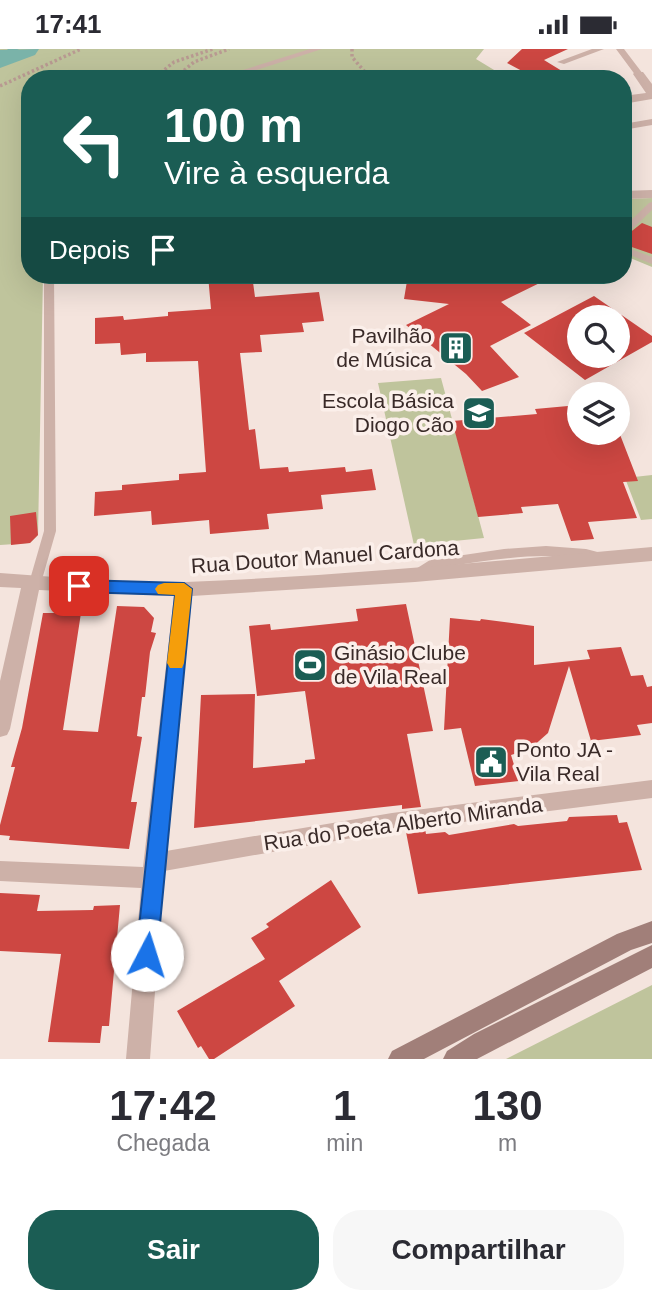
<!DOCTYPE html>
<html lang="pt">
<meta charset="utf-8">
<style>
body{margin:0;font-family:Arial,sans-serif;background:#f7f7f7;color:#2b2b33;height:100vh;display:flex;flex-direction:column;font-size:26px;white-space:nowrap}
*{box-sizing:border-box;margin:0}
p{font-size:23px;color:#7c7c81}
.icon{flex:none;width:38px;height:38px;fill:none;stroke:currentColor;stroke-width:2;stroke-linecap:round;stroke-linejoin:round}
.map{position:relative;height:1010px;overflow:hidden}
.sheet{display:flex;flex-direction:column;background:#fff;flex:1}
.sheet>*{flex:none}
.guide{position:absolute;left:21px;top:21px;width:611px;height:214px;border-radius:28px;box-shadow:0 7px 28px #0002;background:#1b5d54;color:#fff;overflow:hidden}
.controls{position:absolute;left:567px;top:256px;display:grid;gap:14px}
.controls a{display:grid;place-items:center;width:63px;height:63px;border-radius:50%;background:#fff;box-shadow:0 7px 28px #0002;font-size:35px}
.pin{position:absolute;display:grid;place-items:center;width:60px;height:60px;color:#fff;margin:-30px;border-radius:14px;box-shadow:0 4px 10px #0006}
.me{position:absolute;width:77px;margin:-38px;rotate:5deg;stroke-linejoin:round;filter:drop-shadow(0 0 5px #0008)}
.turn{display:flex;align-items:center;gap:24px;height:147px;padding:0 28px;font-size:32px}
.turn .icon{width:91px;height:91px;stroke-width:2.5}
.turn b{display:block;font-size:49px;line-height:60px}
.then{display:flex;align-items:center;height:66px;padding:0 28px;background:#0003;gap:14px;font-size:26px}
.eta{display:flex;justify-content:space-evenly;align-items:center;height:119px;text-align:center}
.eta b{font-size:42px;font-weight:800;line-height:49px}
.button{display:flex;gap:14px;margin-top:auto;padding:14px 28px}
.button a{flex:1;height:80px;border-radius:28px;background:#1b5d54;color:#fff;font-size:28px;font-weight:800;line-height:80px;text-align:center}
.button a+a{background:#f7f7f7;color:#2b2b33}
.status{display:flex;justify-content:space-between;align-items:center;height:49px;padding:0 35px;background:#fff;direction:ltr}
.status svg{height:19px;fill:currentColor}
.map>svg:first-child{display:block}
.green{fill:#bfc49c}
.lines{fill:none;stroke-linecap:round;stroke-linejoin:round}
.stream{stroke:#7ab3a9;stroke-width:5}
.river{fill:#7ab3a9;fill-rule:evenodd}
.building{fill:#cd4742;fill-rule:evenodd}
.path{stroke:#b99a92;stroke-width:3.5;stroke-dasharray:2.5 2.5;stroke-linecap:butt}
.lane{fill:#cdb1a8;fill-rule:evenodd}
.street{fill:#cdb1a8;fill-rule:evenodd}
.secondary{fill:#a17f79;fill-rule:evenodd}
.route{fill:#1a73e8;stroke:#114b97;stroke-width:2}
.slow{fill:#f59e0b}
.labels{text-anchor:middle;stroke-width:7;stroke-linejoin:round;paint-order:stroke}
.poi-label{font-size:21px;fill:#392a28;stroke:#fbefea;text-anchor:end}
.street-label{font-size:21px;fill:#392a28;stroke:#fbefea}
</style>
<div class="status"><b>17:41</b><svg viewBox="0 0 49 12"><path d="M0 12V9h3v3zM5 12V6h3v6zM10 12V3h3v9zM15 12V0h3v12zM26 1h20v11H26zM47 4h2v5h-2z"/></svg></div>
<div class="map">
<svg width="652" height="1010" viewBox="0 0 652 1010">
<rect width="100%" height="100%" fill="#f4e4dd"/>
<path class="green" d="M0 0H484L476 10 504 27 499 30H30V226H43L38 486 30 494 0 496Z
M652 149V218L623 206V174L628 169 623 167V150Z
M441 329 484 489 414 496 378 334Z
M652 426V470L641 471 625 429Z
M652 936V1010H506Z"/>
<g class="lines">
<path class="stream" d="M10 0 18 3"/>
<path class="river" d="M39 0 35 6 0 19V1Z"/>
</g>
<path class="building" d="M522 0H568L544 11 575 30H537L507 14Z
M642 174 652 178V205L623 195V189Z
M208 226H252L255 248 319 243 324 272 302 274 304 283 260 286 262 303 240 304 249 381 255 380 260 420 288 418 289 423 345 418 346 423 372 420 376 441 321 446 323 460 267 465 269 480 210 485 209 471 152 476 151 462 94 467 95 443 122 441V436L179 431V425L206 423 198 312 146 313V304L121 306 120 294 95 295V269L123 267 124 271 168 267V263L211 260Z
M408 226H479L489 233 503 226H556L501 253 531 276 490 297 519 328 482 342 466 325 406 276 449 255 404 250Z
M594 247 652 287V293L585 331 524 284ZM579 268H618V306H579Z
M579 356V383H619L638 432 623 433 637 469 588 473 594 490 571 492 558 455 521 458 523 464 478 468 452 372 537 365 535 360Z
M36 463 38 486 30 494 11 496 10 467Z
M406 555 433 682 407 685 421 758 402 760V756L194 779 201 646 255 645 253 719 305 714V711L315 710 305 642 257 647 249 577 270 575 271 581 358 572 356 560Z
M117 557 144 558 154 569 151 583 156 584 150 603 145 648H142L137 687 142 688 131 753H137L129 800 9 791 10 787 0 786V776L15 718H11L22 679 43 564H81L63 681 98 683Z
M450 569 480 572 481 570 534 577V616L590 610 587 601 621 598 631 627 643 626 647 638 652 637V674L637 676 641 686 591 692 569 617 548 684 530 700 511 706 519 732 475 737 461 679 444 681Z
M617 766 619 774 627 773 642 821 418 845 406 783 425 780 426 785 445 783 449 786 514 775 518 777 567 772 569 768Z
M331 831 361 878 279 932 295 957 214 1010H209L201 997 198 999 177 962 265 910 251 889 269 878 266 875Z
M0 844 40 846 37 862 93 861 94 857 120 856 109 977H102L100 994 48 993 61 905 0 902Z"/>
<g class="lines">
<path class="path" d="M352 0V8L371 30
M153 30 174 13 213 0
M181 30V24L194 13 229 0
M0 37 81 0"/>
<path class="lane" d="M310 0H322L228 30H214Z
M592 0H604L564 15 557 13Z
M616 0H624L643 25 642 27H636Z
M652 70V76L623 81V75Z
M652 153V161L626 186 623 187V179L649 154Z
M623 197 652 208V215L623 203Z
M44 226H54L56 482 41 534 39 537H31L29 534 44 482Z
M546 497 586 500 609 506 611 509 609 512 605 514C551 500 498 510 444 518L433 520 415 531 411 529 409 526 411 523 430 511 504 500Z"/>
<path class="street" d="M635 23H643L652 35V50L623 55V47L646 44 633 25Z
M652 141V149L623 150V142Z
M652 498V512L415 533 192 547 166 802 392 764 652 731V749L392 782 164 822 150 1010H126L141 839 0 832V812L143 818 174 547 39 541 10 680 7 686 0 688V632L21 539 0 538V524C62 528 124 535 186 533 341 527 497 512 652 498Z"/>
<path class="secondary" d="M652 872V894L631 901 424 1010H388L392 1002 617 885Z
M652 896V919L477 1010H443L447 1002 474 985Z"/>
</g>
<path class="route" d="M79 531 184 534 192 540 157 906 154 913 147 916 139 913 136 906 175 546 79 543 71 537Z"/>
<path class="slow" d="M164 534H184L192 540 184 614 182 619H170L167 614 175 546 158 545 155 540 158 536Z"/>
<defs>
<g id="building-square" transform="scale(1.75)"><rect x="-9" y="-9" width="18" height="18" rx="4" fill="#1b5d54" stroke="#fbefea"/><path d="M-4-6H4V6H1V3H-1V6H-4ZM-2.5-4.3h1.7v1.8h-1.7ZM.8-4.3h1.7v1.8H.8ZM-2.5-1h1.7V.8h-1.7ZM.8-1h1.7V.8H.8Z" fill="#fff"/></g>
<g id="school-square" transform="scale(1.75)"><rect x="-9" y="-9" width="18" height="18" rx="4" fill="#1b5d54" stroke="#fbefea"/><path d="M0-5L7-2L0 1L-7-2ZM-4 1L0 2.5L4 1V4Q0 6-4 4Z" fill="#fff"/></g>
<g id="stadium-square" transform="scale(1.75)"><rect x="-9" y="-9" width="18" height="18" rx="4" fill="#1b5d54" stroke="#fbefea"/><path d="M0-5a6.5 5 0 1 0 0 10a6.5 5 0 1 0 0-10ZM-3.5-1.8h7v3.6h-7Z" fill="#fff"/></g>
<g id="civic-square" transform="scale(1.75)"><rect x="-9" y="-9" width="18" height="18" rx="4" fill="#1b5d54" stroke="#fbefea"/><path d="M-.6-6.5H3V-4.5H.6V-3L4-1V1h2V6H-6V1h2V-1L-.6-3ZM-1.2 2.5V6h2.4V2.5Z" fill="#fff"/></g>
</defs>
<g fill-rule="evenodd">
<use href="#building-square" x="456" y="299"/>
<use href="#school-square" x="479" y="364"/>
<use href="#stadium-square" x="310" y="616"/>
<use href="#civic-square" x="491" y="713"/>
</g>
<g class="labels">
<g class="poi-label">
<text x="432" y="294">Pavilhão<tspan x="432" dy="24">de Música</tspan></text>
<text x="454" y="359">Escola Básica<tspan x="454" dy="24">Diogo Cão</tspan></text>
<text x="334" y="611" text-anchor="start">Ginásio Clube<tspan x="334" dy="24">de Vila Real</tspan></text>
<text x="516" y="708" text-anchor="start">Ponto JA -<tspan x="516" dy="24">Vila Real</tspan></text>
</g>
<g class="street-label">
<text transform="translate(325 508) rotate(-4)" y="7">Rua Doutor Manuel Cardona</text>
<text transform="translate(403 775) rotate(-8)" y="7">Rua do Poeta Alberto Miranda</text>
</g>
</g>
</svg>
<div class="controls">
<a><svg class="icon" aria-label="search" viewBox="0 0 24 24"><circle cx="10" cy="10" r="6"/><path d="M15 15l6 6"/></svg></a>
<a><svg class="icon" aria-label="layers" viewBox="0 0 24 24"><path d="M12 4l9 5-9 5-9-5zM3 14l9 5 9-5"/></svg></a>
</div>
<div class="pin" style="left:79px;top:537px;background:#d93025"><svg class="icon" aria-label="arrive" viewBox="0 0 24 24"><path d="M6 21V4h12l-3 4 3 4H6"/></svg></div>
<svg class="me" style="left:147px;top:906px" viewBox="-20 -20 40 40"><circle r="19" fill="#fff"/><path d="M0-13L10 11 0 6-10 11z" fill="#1a73e8"/></svg>
<div class="guide">
<div class="turn"><svg class="icon" aria-label="left" viewBox="0 0 24 24"><path d="M17 20v-9H6M10 6l-5 5 5 5"/></svg><div><b>100 m</b>Vire à esquerda</div></div>
<div class="then">Depois<svg class="icon" aria-label="arrive" viewBox="0 0 24 24"><path d="M6 21V4h12l-3 4 3 4H6"/></svg></div>
</div>
</div>
<section class="sheet">
<div class="eta">
<div><b>17:42</b><p>Chegada</p></div>
<div><b>1</b><p>min</p></div>
<div><b>130</b><p>m</p></div>
</div>
<div class="button"><a>Sair</a><a>Compartilhar</a></div>
</section>
